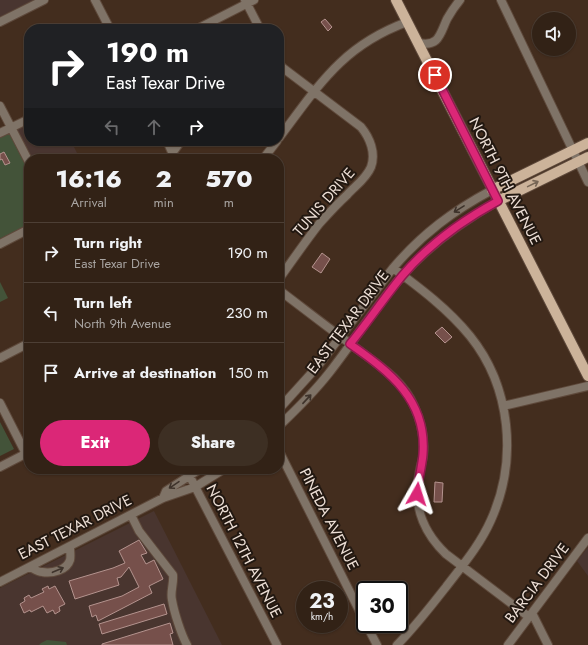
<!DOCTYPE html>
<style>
body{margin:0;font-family:Jost,sans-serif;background:#3d2f23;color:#f1f3f6;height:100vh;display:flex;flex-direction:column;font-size:15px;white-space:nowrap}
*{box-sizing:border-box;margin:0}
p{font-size:13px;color:#a8a4a1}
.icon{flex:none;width:22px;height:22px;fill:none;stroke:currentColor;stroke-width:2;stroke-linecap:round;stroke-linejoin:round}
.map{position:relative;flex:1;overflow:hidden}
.sheet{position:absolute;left:24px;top:154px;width:260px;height:320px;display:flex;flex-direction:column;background:#322216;border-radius:16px;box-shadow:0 1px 3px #0004,0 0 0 1px #4d3f35}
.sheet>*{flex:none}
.top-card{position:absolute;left:24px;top:24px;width:260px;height:122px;border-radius:16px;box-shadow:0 1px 3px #0004,0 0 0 1px #4d3f35;background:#202124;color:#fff;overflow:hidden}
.fabs{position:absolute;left:532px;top:12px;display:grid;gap:8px}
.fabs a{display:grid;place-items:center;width:44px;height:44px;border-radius:50%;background:#322216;box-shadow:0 1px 3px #0004,0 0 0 1px #4d3f35;font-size:20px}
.speed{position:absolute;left:296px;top:581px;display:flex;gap:8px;font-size:20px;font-weight:700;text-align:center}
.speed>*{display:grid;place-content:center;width:52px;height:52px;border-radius:50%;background:#322216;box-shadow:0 1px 3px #0004,0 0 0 1px #4d3f35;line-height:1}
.speed small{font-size:10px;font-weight:400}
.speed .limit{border:2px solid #111;border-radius:6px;background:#fff;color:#111}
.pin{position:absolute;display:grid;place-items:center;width:34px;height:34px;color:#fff;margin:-17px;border:2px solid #fff;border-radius:50%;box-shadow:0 1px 4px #0007}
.me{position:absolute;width:44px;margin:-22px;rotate:6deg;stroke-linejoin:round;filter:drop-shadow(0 0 3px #0008)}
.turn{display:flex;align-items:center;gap:14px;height:84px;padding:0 16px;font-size:18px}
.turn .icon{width:52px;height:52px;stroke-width:2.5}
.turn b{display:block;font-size:28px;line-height:34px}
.lanes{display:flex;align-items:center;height:38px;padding:0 16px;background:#0003;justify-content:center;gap:20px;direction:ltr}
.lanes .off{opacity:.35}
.eta{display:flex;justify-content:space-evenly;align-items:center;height:68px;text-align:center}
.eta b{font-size:24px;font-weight:800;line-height:28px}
.action{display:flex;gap:8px;margin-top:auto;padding:8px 16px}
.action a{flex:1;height:46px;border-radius:24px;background:#db2777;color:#fff;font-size:16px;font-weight:800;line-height:46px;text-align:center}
.action a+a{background:#3d2f23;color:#f1f3f6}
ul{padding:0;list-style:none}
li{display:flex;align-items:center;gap:12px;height:60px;padding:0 16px;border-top:1px solid #4d3f35}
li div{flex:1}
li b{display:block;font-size:15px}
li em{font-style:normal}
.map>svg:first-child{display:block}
.commercial{fill:#493530}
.education{fill:#49352f}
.green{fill:#435339}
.building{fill:#76504b;stroke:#b4938e}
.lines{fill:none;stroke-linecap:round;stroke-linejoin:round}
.minor-casing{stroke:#5e493b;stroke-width:10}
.major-casing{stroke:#5e493b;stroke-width:12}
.minor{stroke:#7f7367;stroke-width:8}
.major{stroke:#ccb39a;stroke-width:10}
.oneway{stroke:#776656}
.oneway2{stroke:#3e332b}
.route-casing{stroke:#8e194d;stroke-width:10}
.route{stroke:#db2777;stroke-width:7}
.labels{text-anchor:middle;stroke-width:4;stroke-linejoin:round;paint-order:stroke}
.street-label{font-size:15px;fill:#eddfd6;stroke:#221811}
</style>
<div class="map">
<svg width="588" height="645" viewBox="0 0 588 645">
<rect width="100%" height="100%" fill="#432d1e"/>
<path class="commercial" d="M0 0H35L0 18Z
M29 123V141H71L80 159H31L16 129Z
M588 547V576L577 561Z"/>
<path class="education" d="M154 511 222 645H0V588Z"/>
<path class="green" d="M11 128 29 162V229L0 244V133Z
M0 282 8 298 0 302Z
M0 422 14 449 0 456Z
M47 640 66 642 67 645H39L41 643Z"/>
<path class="building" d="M325 19 332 27 328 31 321 22Z
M4 152 10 163 5 165 2 159 0 160V154Z
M322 253 330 259 321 273 312 267Z
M442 327 452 337 445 343 435 333Z
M435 482 443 483 442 502H434Z
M139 540 147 553 141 555 146 564 154 560 163 579 149 586 152 593 98 621 96 615 92 617 89 606 122 596 139 587 129 567 121 577 117 578 119 585 75 599 69 581 113 568 125 563 119 551Z
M48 586 49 589 55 586 65 604 59 607 60 611 55 614 53 610 47 613 43 606 31 612 30 610 24 613 20 604 25 601 24 598 29 595 31 598 44 592 42 589Z
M164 604 167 614 102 634 99 624Z
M170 623 173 633 170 634 173 645H102V644Z"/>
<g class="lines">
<g class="minor-casing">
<path id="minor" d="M95 0 110 29
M245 0 260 29
M501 0 588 182
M0 22 44 0
M197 29 254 0
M419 43C439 47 440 34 447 19 451 12 455 6 460 0
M279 64 283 68 361 127C370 138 376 153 371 167 366 179 355 186 347 195 337 204 328 214 319 224 305 242 292 261 279 279
M0 106 29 162
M0 133 29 119
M279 138C319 85 342 46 407 22
M167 141 175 159
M173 152 181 141
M263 159 277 141
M0 244 29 229
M393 268C420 288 448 309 470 336 511 387 518 460 491 520 480 545 462 566 446 587 430 607 415 627 397 645
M279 290C303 308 327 327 352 345 375 363 402 378 414 406 421 421 425 440 423 457 421 465 419 473 418 481 414 510 426 535 446 554L529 617
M0 358 29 343
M0 403 26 454
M503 406 588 386
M279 409 317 367 393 268C423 233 453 211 492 190
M279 426C297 409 314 392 329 373 354 341 376 306 402 276 429 245 463 221 498 201
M279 451 365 622
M0 467 29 452
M186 469 277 645
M163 498 166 491 200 469
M131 515 139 531 173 575C174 583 170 592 172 600 174 612 181 634 187 645
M30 567C34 569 38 572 42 572 52 574 67 570 70 560 71 556 70 551 70 547
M0 582 163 498 195 487 224 469
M532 613 548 645
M366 624 377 645
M508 645 588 538"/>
</g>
<g class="major-casing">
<path id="major" d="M396 0 588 376
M492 190 588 143
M498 201 588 157"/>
</g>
<use href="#minor" class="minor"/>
<use href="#major" class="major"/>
</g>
<defs><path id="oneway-shaft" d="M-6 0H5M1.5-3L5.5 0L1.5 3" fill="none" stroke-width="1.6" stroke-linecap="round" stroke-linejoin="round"/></defs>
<use class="oneway" href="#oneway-shaft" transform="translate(533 184) rotate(-26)"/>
<g class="oneway2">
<use href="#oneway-shaft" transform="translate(459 209) rotate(148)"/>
<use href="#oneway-shaft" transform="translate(307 399) rotate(-47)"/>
<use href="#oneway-shaft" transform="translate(174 485) rotate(146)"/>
<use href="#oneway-shaft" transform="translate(58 570) rotate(-23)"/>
</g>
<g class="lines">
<g class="route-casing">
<path id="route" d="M417 494C418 480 422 467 423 454 427 400 390 372 350 344 368 322 384 298 402 276 428 245 463 220 498 201L435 75"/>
</g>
<use href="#route" class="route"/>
</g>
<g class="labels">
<g class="street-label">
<text transform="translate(505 181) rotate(63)" y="5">NORTH 9TH AVENUE</text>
<text transform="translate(324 202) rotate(-49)" y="5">TUNIS DRIVE</text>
<text transform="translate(348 322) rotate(-53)" y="5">EAST TEXAR DRIVE</text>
<text transform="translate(329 519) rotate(63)" y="5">PINEDA AVENUE</text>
<text transform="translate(75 527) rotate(-27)" y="5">EAST TEXAR DRIVE</text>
<text transform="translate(244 551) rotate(63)" y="5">NORTH 12TH AVENUE</text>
<text transform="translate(537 583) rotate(-53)" y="5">BARCIA DRIVE</text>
</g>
</g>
</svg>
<div class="fabs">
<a><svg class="icon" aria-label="sound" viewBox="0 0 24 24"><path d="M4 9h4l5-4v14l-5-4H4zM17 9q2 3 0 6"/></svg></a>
</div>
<div class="speed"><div>23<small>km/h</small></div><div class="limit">30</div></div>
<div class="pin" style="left:435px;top:75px;background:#d93025"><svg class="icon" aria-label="arrive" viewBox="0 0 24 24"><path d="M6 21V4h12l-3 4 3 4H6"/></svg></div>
<svg class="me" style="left:417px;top:494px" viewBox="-20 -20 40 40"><path d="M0-17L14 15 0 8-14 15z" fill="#db2777" stroke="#fff" stroke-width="4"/></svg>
<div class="top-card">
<div class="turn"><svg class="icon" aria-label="right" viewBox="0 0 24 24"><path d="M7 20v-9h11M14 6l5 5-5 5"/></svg><div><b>190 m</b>East Texar Drive</div></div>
<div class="lanes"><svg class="icon off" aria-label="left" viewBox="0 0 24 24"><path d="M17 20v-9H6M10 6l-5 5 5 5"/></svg><svg class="icon off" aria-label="ahead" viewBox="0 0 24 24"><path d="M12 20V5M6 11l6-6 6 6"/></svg><svg class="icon" aria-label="right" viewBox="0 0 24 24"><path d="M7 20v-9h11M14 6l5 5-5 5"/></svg></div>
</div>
<section class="sheet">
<div class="eta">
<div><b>16:16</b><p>Arrival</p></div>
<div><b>2</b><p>min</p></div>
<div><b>570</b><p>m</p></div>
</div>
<ul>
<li><svg class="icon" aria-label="right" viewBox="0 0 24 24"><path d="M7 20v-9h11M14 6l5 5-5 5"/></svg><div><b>Turn right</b><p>East Texar Drive</p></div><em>190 m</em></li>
<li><svg class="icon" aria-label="left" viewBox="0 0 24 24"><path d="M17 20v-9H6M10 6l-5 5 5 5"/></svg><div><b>Turn left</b><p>North 9th Avenue</p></div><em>230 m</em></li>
<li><svg class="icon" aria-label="arrive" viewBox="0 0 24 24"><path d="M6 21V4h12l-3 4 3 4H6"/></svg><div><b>Arrive at destination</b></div><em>150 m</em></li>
</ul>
<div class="action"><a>Exit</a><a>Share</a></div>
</section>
</div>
